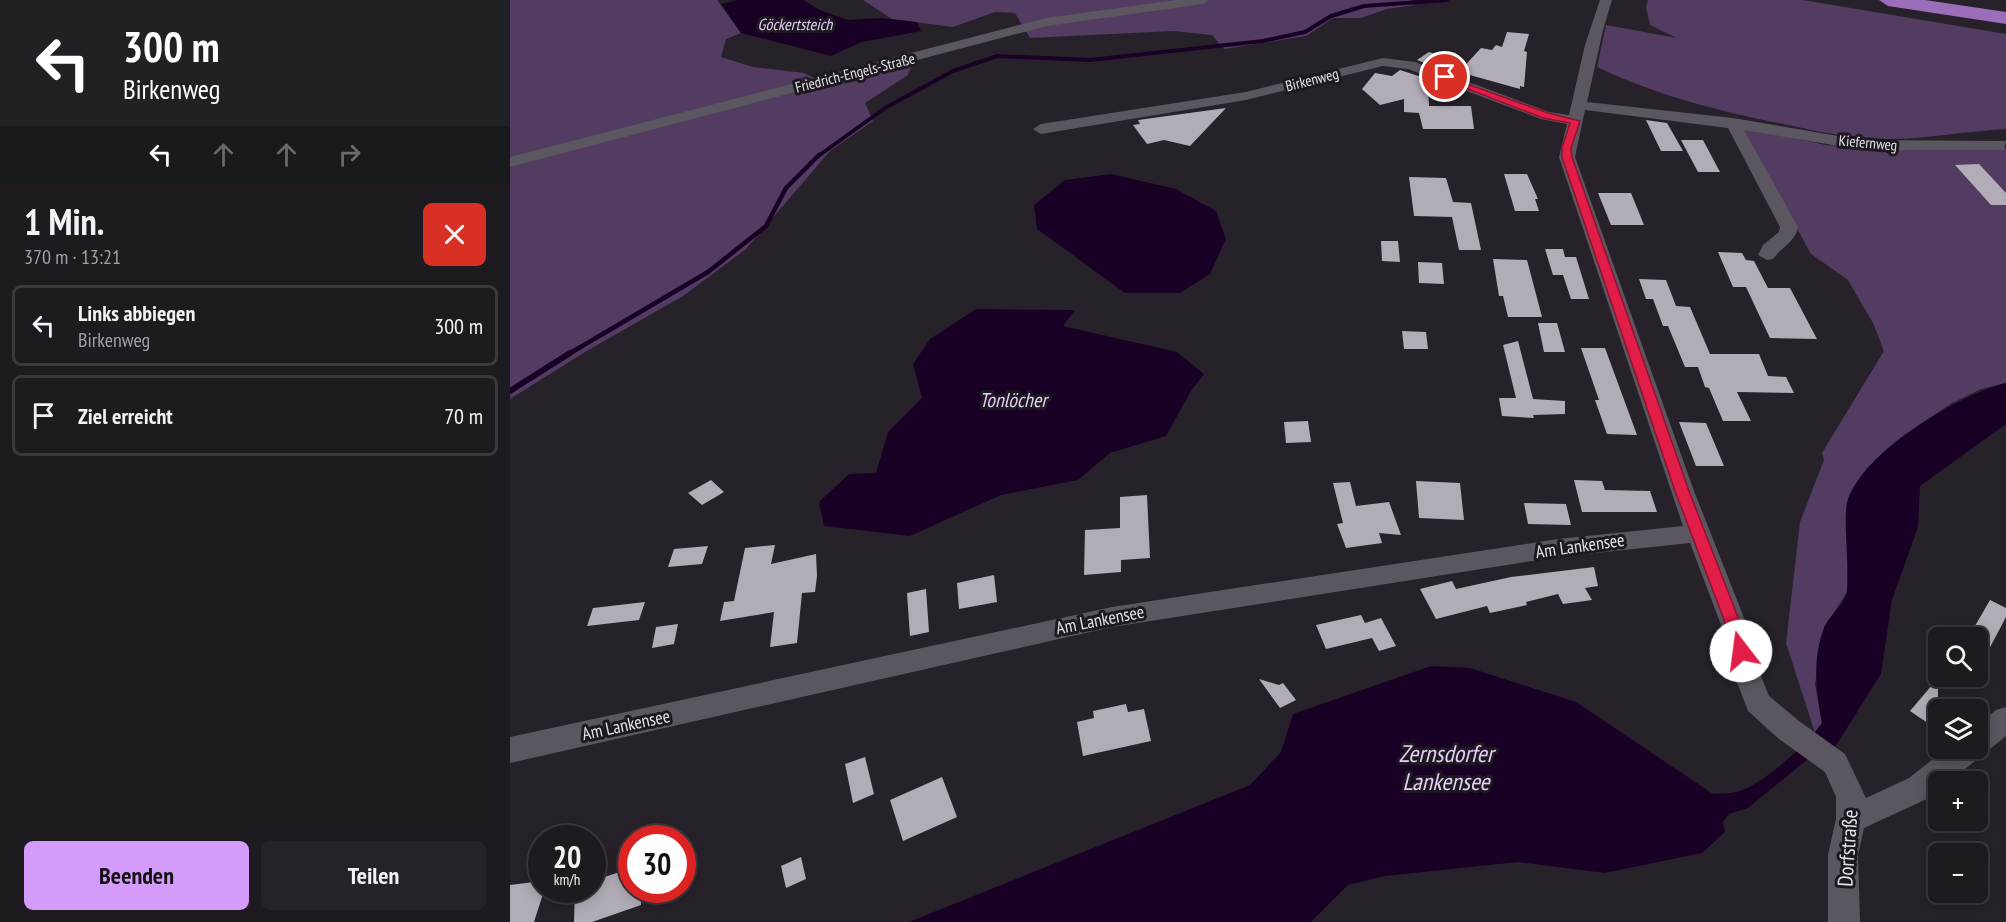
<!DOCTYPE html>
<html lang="de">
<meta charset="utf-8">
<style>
body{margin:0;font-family:"PT Sans Narrow",sans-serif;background:#252329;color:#f1f3f6;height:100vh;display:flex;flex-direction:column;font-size:22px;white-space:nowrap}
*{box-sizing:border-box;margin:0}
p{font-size:20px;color:#a0a1a5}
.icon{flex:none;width:33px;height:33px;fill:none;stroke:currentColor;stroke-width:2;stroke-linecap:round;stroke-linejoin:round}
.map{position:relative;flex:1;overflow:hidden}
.details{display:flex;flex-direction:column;background:#1d1a20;width:510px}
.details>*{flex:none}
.guide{background:#202124;color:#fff;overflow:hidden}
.controls{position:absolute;left:1418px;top:627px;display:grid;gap:12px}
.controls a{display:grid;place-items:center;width:60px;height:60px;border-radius:9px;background:#1d1a20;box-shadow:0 3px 15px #0003,0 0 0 2px #3b383e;font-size:30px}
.speed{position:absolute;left:18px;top:825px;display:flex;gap:12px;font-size:30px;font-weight:700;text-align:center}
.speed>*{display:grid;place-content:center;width:78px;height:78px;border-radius:50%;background:#1d1a20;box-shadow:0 3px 15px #0003,0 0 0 2px #3b383e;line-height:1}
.speed small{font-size:15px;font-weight:400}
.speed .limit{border:9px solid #d22;background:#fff;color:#111}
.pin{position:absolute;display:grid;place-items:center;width:51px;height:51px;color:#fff;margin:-26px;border:3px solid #fff;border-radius:50%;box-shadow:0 2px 6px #0007}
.me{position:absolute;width:66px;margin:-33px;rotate:345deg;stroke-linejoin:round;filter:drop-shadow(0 0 4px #0008)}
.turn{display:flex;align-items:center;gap:21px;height:126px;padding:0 24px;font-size:27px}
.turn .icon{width:78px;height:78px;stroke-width:2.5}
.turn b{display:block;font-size:42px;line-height:51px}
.lanes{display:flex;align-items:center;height:57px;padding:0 24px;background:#0003;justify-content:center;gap:30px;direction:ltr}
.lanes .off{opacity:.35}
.round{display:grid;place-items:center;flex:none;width:63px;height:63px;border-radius:9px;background:#252329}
.head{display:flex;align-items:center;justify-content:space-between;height:102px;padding:0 24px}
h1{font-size:36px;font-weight:700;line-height:45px}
.action{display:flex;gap:12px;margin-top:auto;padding:12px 24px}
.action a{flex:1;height:69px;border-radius:9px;background:#d59bfa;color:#111;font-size:24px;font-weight:700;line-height:69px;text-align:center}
.action a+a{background:#252329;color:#f1f3f6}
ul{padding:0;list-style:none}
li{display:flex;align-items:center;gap:18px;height:81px;margin:0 12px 9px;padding:0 12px;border:3px solid #3b383e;border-radius:9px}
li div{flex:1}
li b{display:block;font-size:22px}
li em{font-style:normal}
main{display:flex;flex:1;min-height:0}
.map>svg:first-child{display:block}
.green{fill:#523c61}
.water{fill:#190126}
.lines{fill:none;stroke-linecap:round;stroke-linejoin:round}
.stream-far2{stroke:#190126;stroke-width:4}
.stream-far1{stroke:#190126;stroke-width:4.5}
.stream{stroke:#190126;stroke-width:6}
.building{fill:#b2acb6}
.minor{fill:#5b565f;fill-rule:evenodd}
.motorway{fill:#9c6dba;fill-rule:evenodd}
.route{fill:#e11d48;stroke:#92132f;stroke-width:1.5}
.labels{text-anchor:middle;stroke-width:6;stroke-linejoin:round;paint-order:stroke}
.far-street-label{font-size:15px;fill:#e5e2e7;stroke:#1d1920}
.far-water-label{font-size:16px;font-style:italic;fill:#e7cefa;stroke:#1d1920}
.street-label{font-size:18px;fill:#e5e2e7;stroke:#1d1920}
.water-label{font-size:20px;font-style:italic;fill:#e7cefa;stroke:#1d1920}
.near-street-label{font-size:21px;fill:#e5e2e7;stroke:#1d1920}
.near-water-label{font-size:24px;font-style:italic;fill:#e7cefa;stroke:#1d1920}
</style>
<main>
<section class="details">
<div class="guide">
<div class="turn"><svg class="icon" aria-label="left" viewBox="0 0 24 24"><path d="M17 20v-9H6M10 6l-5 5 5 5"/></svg><div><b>300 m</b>Birkenweg</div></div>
<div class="lanes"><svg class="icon" aria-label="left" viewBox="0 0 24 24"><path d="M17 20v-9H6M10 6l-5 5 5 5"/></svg><svg class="icon off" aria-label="ahead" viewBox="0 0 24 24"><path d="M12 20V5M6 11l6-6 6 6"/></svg><svg class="icon off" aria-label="ahead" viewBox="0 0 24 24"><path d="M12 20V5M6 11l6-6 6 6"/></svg><svg class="icon off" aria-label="right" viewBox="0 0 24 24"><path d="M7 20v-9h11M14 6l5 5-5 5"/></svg></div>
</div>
<div class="head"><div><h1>1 Min.</h1><p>370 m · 13:21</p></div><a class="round" style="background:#d93025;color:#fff"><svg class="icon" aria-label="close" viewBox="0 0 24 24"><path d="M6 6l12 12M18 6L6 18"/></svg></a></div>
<ul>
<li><svg class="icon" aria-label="left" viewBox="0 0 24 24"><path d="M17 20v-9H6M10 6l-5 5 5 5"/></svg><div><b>Links abbiegen</b><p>Birkenweg</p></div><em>300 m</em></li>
<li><svg class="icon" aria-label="arrive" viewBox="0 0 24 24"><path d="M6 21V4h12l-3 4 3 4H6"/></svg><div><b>Ziel erreicht</b></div><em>70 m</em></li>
</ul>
<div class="action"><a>Beenden</a><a>Teilen</a></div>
</section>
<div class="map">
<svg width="1496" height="922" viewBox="0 0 1496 922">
<rect width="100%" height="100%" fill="#27222a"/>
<path class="green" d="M0 0H207L231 33 216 39 211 57 243 67 294 73 306 79 0 159Z
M353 0H902L905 5 877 9 851 18H823L796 36 714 49 702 35 663 31 520 38 505 13 485 12 443 27 382 19Z
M1138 0H1293L1496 34V129C1457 131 1417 139 1378 139 1345 139 1310 132 1278 125 1212 112 1148 96 1087 67L1096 25 1167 38 1140 25 1136 7Z
M402 64 398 75 355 103 363 121 320 151 236 249 173 296 75 352 0 399V164L312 83Z
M1231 127 1316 145 1389 150 1496 148V383L1471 389 1442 403 1409 425 1357 468 1338 500 1337 592 1314 628 1305 684 1312 723 1305 733 1276 643 1290 522 1314 460 1312 453 1374 351 1363 323 1338 280 1301 254Z"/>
<path class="water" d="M228 0H293L312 11 338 20 371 18 407 22 411 31 352 42 321 56 231 33 211 4Z
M601 174 666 189 706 211 716 239 700 274 670 293H615L527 229 524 205 555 180Z
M466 309 565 310 553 326 667 352 694 374 681 391 656 436 600 453 568 480 491 495 400 536 314 526 309 502 339 474 366 473 378 432 412 398 403 364 420 339Z
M1496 383V424L1410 486 1408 527 1382 600 1371 674 1325 747 1298 759 1238 808 1219 814 1213 822 1215 832 1192 853 1095 873 1008 862 875 876 838 885 801 922H399L740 785 771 752 783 714 921 666 960 668 1066 702 1203 794C1210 793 1219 794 1226 792 1251 787 1297 744 1312 723 1306 692 1302 659 1314 628 1319 615 1336 604 1337 590 1340 568 1332 516 1338 499 1357 449 1447 396 1496 383Z"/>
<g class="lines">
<path class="stream-far2" d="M307 157 375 108 443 71 487 56 580 60 753 41 795 32 821 16 854 6 937 0"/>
<path class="stream-far1" d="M57 355 198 272 256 226 276 188 309 155"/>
<path class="stream" d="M0 391 60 353"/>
</g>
<path class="building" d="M997 32 1019 34 1014 51 1017 52 1014 87 1010 86V89L949 72 971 48 982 50 986 45 992 47Z
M919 52 939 58 930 69 907 60Z
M890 70 921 80 918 84 919 106H961L964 129H913L909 113 894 112V99L870 105 852 89 865 73 882 76Z
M716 108 680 146 654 140 637 144 623 125 630 124 628 120Z
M1136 120 1157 123 1173 151H1151Z
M1171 140H1193L1210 172H1188Z
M1469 164 1496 193V205H1481L1445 165Z
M994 174H1017L1028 199H1025L1029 211H1005Z
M899 177 936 178 943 202 961 203 971 250H949L942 217 904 216Z
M1088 193H1121L1134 225H1101Z
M871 241H888L890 262 872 261Z
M1035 249H1053L1055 257H1066L1079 299H1061L1053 275H1043Z
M1208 252 1232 253 1236 260 1244 261 1258 288H1280L1307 339 1260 338 1236 287H1223Z
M983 259 1017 260 1032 317H998L993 296H989Z
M908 262 932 263 934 284 909 283Z
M1129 279 1156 280 1166 306 1180 307 1200 354H1249L1258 376 1276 377 1284 393 1227 392 1241 421H1213L1199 388 1195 387 1188 367H1175L1158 326H1153L1143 299H1136Z
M1028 323H1047L1055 352H1034Z
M892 331 916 332 918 349H894Z
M1008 341 1023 399 1055 401V414L1023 415 1024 418 992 416 989 398H1006L993 345Z
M1071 348H1095L1127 435 1097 434 1085 400H1089Z
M798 421 801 442 776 443 774 422Z
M1169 422 1196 423 1214 466H1186Z
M201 480 214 492 192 505 178 493Z
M1064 480 1092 481 1095 490 1140 491 1147 512H1072Z
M906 481 950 483 954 520 909 518Z
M840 482 846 506 879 502 891 535 869 533 872 543 836 548 827 524 833 523 823 483Z
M637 495 640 558 611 560V572L574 575 575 530 610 528V497Z
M1014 503 1056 504 1061 525 1018 524Z
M265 545 261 564 306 554 307 576 305 592 292 593 287 643 260 647 264 612 210 621 214 602 224 601 235 548Z
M198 546 192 564 158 567 164 549Z
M1084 567 1088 586 1075 588 1082 600 1053 604 1048 594 1016 602 1017 605 980 613 977 606 926 619 910 589 942 581 946 589 1001 577Z
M484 575 487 602 449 609 447 583Z
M416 589 419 632 400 636 397 593Z
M1480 600 1496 608V617L1467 672V638H1458Z
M135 602 129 620 77 626 83 608Z
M851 615 855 623 871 618 886 646 869 651 862 638 816 649 806 625Z
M168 624 164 644 142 648 146 627Z
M1428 678V730L1400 711Z
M749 679 769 685 773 683 786 700 770 708Z
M616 704 618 712 634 709 641 741 573 756 567 722 584 718 583 711Z
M355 757 364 794 343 803 335 764Z
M432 777 447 817 393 841 380 800Z
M291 857 296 879 276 888 271 866Z
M122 868V890H131V905L82 922H64L65 890H82V881Z
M32 881V897L24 922H0V885Z"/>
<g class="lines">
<path class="minor" d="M666 0H699L693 4 537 26 0 167V157L536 18Z
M1090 0H1102L1093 30 1077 102 1223 118 1352 140 1496 141 1494 150H1352L1234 130 1288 227C1286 241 1271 248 1263 259L1257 260 1248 255 1253 245 1269 232 1270 227 1218 128 1075 110 1065 157 1184 491 1242 638 1246 664 1259 696 1289 721 1335 754 1356 798 1399 778 1437 748H1467V725L1486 710 1496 707V736L1439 782H1428V791L1419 798 1354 828 1348 855 1350 922H1318V855L1326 819V797L1315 772 1269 739 1238 711 1220 664 1216 638 1180 543 1048 557 602 627 0 763V737L602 607 1048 539 1173 526 1049 157 1057 124 1031 119 898 69 873 66 736 100 531 134 523 129 531 124 736 92 873 58 905 62 1039 112 1059 115 1075 45Z"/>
<path class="motorway" d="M1369 0H1415L1496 12V24L1378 6Z"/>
</g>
<path class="route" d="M932 75 1038 113 1070 121 1061 148 1062 157 1179 491 1236 638 1239 651 1237 656H1225L1221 638 1165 491 1052 157V148L1060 123 1033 118 932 79Z"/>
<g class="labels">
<g class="far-street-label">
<text transform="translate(345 73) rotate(-14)" y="5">Friedrich-Engels-Straße</text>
<text transform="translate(802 80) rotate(-14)" y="5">Birkenweg</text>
<text transform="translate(1358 143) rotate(5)" y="5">Kiefernweg</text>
</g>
<g class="far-water-label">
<text x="285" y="30">Göckertsteich</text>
</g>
<g class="street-label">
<text transform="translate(1070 546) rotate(-8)" y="6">Am Lankensee</text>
<text transform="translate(590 620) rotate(-11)" y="6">Am Lankensee</text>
<text transform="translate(116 725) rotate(-12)" y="6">Am Lankensee</text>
</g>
<g class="water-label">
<text x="503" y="407">Tonlöcher</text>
</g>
<g class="near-street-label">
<text transform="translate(1338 848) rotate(-86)" y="7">Dorfstraße</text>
</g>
<g class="near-water-label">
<text x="936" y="762">Zernsdorfer<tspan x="936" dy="28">Lankensee</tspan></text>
</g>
</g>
</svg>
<div class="controls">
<a><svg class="icon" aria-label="search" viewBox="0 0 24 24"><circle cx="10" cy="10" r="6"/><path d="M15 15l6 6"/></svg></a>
<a><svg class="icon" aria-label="layers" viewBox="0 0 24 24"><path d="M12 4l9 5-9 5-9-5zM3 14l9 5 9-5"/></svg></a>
<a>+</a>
<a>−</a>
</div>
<div class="speed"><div>20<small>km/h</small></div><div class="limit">30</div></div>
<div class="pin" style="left:935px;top:77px;background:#d93025"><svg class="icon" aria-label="arrive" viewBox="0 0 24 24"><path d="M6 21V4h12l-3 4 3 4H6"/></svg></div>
<svg class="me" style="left:1231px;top:651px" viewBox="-20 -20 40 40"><circle r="19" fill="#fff"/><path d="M0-13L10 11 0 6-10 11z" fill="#e11d48"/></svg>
</div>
</main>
